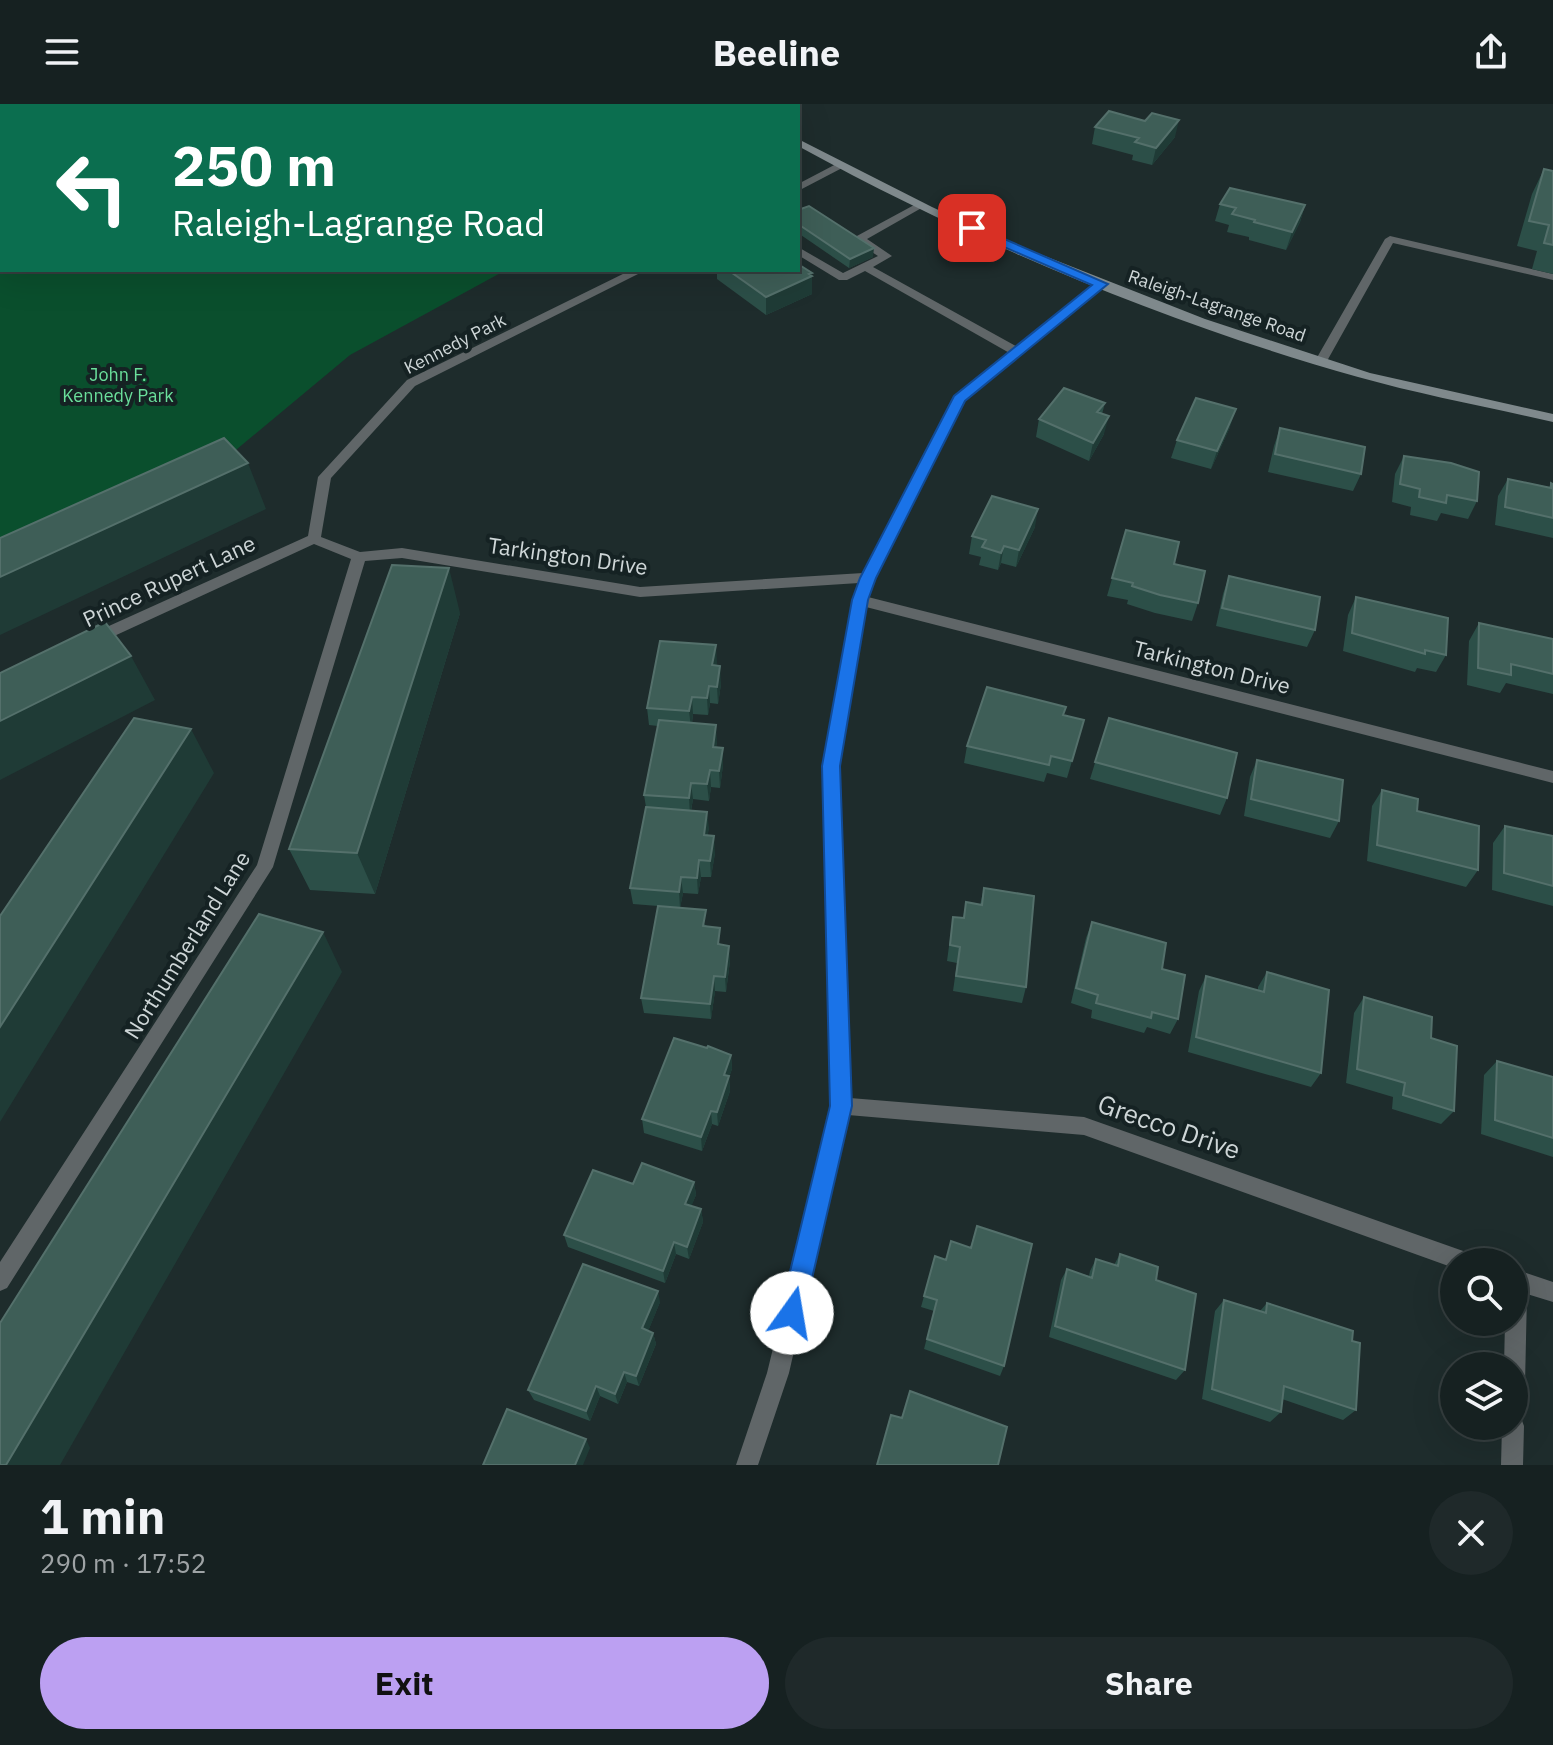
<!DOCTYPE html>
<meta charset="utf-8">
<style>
body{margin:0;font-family:"IBM Plex Sans",sans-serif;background:#1f292a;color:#f1f3f6;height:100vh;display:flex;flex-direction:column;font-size:30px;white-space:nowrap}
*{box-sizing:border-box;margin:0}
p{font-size:26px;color:#9ea3a5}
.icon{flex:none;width:44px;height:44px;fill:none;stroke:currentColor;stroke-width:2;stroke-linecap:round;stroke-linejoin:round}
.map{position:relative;height:1361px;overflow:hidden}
.sheet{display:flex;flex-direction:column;background:#162121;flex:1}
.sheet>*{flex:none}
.banner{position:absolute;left:0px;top:0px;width:800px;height:168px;box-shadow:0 8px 32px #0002,0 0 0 2px #353e3f;background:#0b6e4f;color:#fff;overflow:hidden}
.tools{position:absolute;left:1440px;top:1144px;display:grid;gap:16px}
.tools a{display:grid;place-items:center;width:88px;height:88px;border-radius:50%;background:#162121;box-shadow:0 8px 32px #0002,0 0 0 2px #353e3f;font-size:40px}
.pin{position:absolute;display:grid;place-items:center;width:68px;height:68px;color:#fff;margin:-34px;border-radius:16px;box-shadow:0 4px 12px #0006}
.me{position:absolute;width:88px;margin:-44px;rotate:13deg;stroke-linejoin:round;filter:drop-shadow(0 0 6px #0008)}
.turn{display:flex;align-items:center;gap:28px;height:168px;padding:0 40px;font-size:36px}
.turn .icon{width:104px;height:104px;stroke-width:2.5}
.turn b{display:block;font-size:56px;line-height:68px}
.round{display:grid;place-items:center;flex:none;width:84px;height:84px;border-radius:42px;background:#1f292a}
.overview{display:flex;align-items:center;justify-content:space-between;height:136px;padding:0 40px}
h1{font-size:48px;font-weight:700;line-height:60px}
.action{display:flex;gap:16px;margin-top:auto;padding:16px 40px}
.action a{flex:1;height:92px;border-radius:48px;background:#bca0f2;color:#111;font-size:32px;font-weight:700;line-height:92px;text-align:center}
.action a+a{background:#1f292a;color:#f1f3f6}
header{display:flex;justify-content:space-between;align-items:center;height:104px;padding:0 40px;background:#162121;font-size:36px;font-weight:700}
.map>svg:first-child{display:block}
.green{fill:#0a4f2d}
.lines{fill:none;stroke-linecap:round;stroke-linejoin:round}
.lane{fill:#606668;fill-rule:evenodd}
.street{fill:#606668;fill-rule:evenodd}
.secondary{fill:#7f898c;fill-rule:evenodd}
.wall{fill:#2c4f48}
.shaded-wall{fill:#1f3b36}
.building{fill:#3e5e57;stroke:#54706b;stroke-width:2}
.route{fill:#1a73e8;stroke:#114b97;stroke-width:2}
.labels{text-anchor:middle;stroke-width:8;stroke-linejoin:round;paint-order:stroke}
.far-street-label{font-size:18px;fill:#ced6d7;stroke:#152223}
.far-park-label{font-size:18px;fill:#6adf9b;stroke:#152223}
.street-label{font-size:22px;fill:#ced6d7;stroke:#152223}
.near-street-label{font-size:26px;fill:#ced6d7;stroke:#152223}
</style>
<header><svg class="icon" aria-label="menu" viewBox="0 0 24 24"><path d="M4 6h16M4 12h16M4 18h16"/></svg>Beeline<svg class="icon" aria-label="share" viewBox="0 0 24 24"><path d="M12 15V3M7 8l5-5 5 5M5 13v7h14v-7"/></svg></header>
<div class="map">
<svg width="1553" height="1361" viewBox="0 0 1553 1361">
<rect width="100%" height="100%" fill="#1e2c2c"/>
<path class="green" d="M0 0H618L621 2H2V166H506L350 251 207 370 0 458Z"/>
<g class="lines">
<path class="lane" d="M295 0H307L308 2H297Z
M320 0H333L319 2Z
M0 78H2L0 85Z
M916 100 925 102 867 135 892 152 873 163 1021 245V251H1013L865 167 847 176H839L798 151V143L843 169 878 152 855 137V133Z
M1390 132 1553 170V176L1393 139 1327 257 1325 260H1317L1315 257 1385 135Z"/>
<path class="street" d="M840 58 845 61 844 63 798 87V80Z
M631 166H646L415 282 331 374 321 433 360 448 402 444 640 483 863 469 955 292 1097 178H1105V182L964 297 875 474 868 493 1553 667V679L866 503 839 662 850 994 1084 1013 1466 1148 1473 1151 1476 1158H1454V1164L1084 1031 848 1011 789 1269 758 1361H736L767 1269 832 1002 823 662 853 496 859 479 640 493 402 454 365 457 273 763 7 1184 0 1187V1158L257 761 351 455 314 440 99 539H89L87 535 89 531 308 432 318 373 407 276Z
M1514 1165 1553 1178V1198L1527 1190 1525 1280 1522 1288 1514 1291V1262H1504L1505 1218H1514Z
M1514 1311 1521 1314 1524 1322 1523 1361H1501L1502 1322H1514Z"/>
<path class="secondary" d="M727 0H740L741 2H729Z
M798 35 932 103 999 134 1205 215 1370 269 1553 310V318C1488 303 1422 291 1358 273 1163 218 975 139 798 42Z"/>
</g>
<path class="wall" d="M1095 23 1175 33 1152 61 1132 56 1133 51 1092 40Z
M1544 65 1553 67V170L1532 165 1537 147 1517 142 1532 90Z
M1220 100 1305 101 1300 118 1286 146 1249 136V133L1227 128 1229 121 1215 117Z
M798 106 873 153 849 164 798 129Z
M717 166H798L812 169V190L766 211 717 175Z
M1105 299 1102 310 1104 330 1089 357 1036 333 1039 315Z
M1230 323 1211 365 1171 354 1177 336Z
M1280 324 1361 370 1353 387 1268 368 1274 342Z
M1404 352 1477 397 1468 415 1441 409 1437 417 1410 411 1411 403 1392 398 1395 370Z
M1508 375 1549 383 1551 379 1553 380V434L1495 421 1498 392Z
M1035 423 1016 463 1001 459 998 466 979 461 981 453 969 450 972 432Z
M1126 426 1174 460 1198 499 1192 517 1155 509 1127 500 1128 496 1107 492Z
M1229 472 1315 526 1307 543 1216 522 1223 490Z
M1356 493 1446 551 1436 568 1417 564 1415 568 1343 547 1348 511Z
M460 509 375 790 310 786 289 745Z
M1479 519 1553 535V590L1506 579 1500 589 1467 581 1469 537Z
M716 541V562L721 580 718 600 710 599 708 611 693 610 692 619 717 638 716 643 723 661 720 684 711 683 709 697 693 695 691 707 709 724 707 732 715 749 711 773H701L698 790 683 789 680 804 707 822 721 841 730 857 726 888 715 887 711 915 644 909 641 894 658 802 633 800 630 784 646 703 644 691 658 622 649 621 647 604Z
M1064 611 1084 616 1067 674 1047 669 1044 678 964 659 967 642Z
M1109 614 1227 694 1220 711 1090 675Z
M1257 656 1339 717 1330 734 1244 712 1250 673Z
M1382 686 1417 707 1478 766 1466 783 1367 757 1372 702Z
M1505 722 1553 732V802L1492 786 1493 739Z
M984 784 1026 883 1022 899 953 887 957 859 947 857 953 813 963 814 966 798 980 801Z
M1092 818 1162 865 1178 915 1170 930 1147 923 1144 929 1091 914 1092 906 1071 899 1086 834Z
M1267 868 1321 969 1311 983 1188 948 1199 887 1206 872 1258 886V883Z
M1364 893 1431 934 1454 1007 1441 1020 1392 1005 1393 993 1346 979 1354 909Z
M731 951 732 965 729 973 730 987 718 1022 712 1020 702 1047 644 1029 642 1015Z
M1497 957 1553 973V1053L1481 1030 1484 971Z
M694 1078 696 1091 691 1102 701 1105 703 1118 689 1155 676 1150 665 1179 568 1143 564 1131 633 1080Z
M977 1122 1004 1262 1000 1272 924 1245 934 1207 921 1203 935 1152 946 1156 970 1144Z
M1120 1150 1156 1176 1185 1266 1176 1276 1049 1233 1061 1176 1067 1165 1089 1172 1090 1167 1096 1155 1114 1161Z
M1224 1196 1260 1207 1267 1199 1352 1237 1356 1306 1343 1316 1282 1295 1281 1308 1270 1318 1202 1295 1215 1207Z
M660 1198 648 1227 653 1229 656 1240 639 1282 627 1278 618 1300 600 1292 590 1317 534 1296 528 1286Z"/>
<path class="shaded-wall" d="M1179 16 1175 33 1152 61 1156 44Z
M1305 101 1300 118 1286 146 1292 128Z
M874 144 873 153 849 164 850 155Z
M812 169V190L766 211V193Z
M1236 305 1230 323 1211 365 1217 347Z
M1109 312 1104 330 1089 357 1093 339Z
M248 359 266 405 0 531V473Z
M1038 405 1035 423 1016 463 1019 446Z
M1004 442 1001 459 998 466 1001 449Z
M449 464 460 509 375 790 357 749Z
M716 541 717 559 713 579 712 561Z
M131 552 155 596 0 676V617Z
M720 562 721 580 718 600 717 583Z
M709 582 710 599 708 611 707 594Z
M692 593 693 610 691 624 689 607Z
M716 621 717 638 714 660 713 643Z
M191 625 214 669 0 1018V923Z
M723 644V661L720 684 719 667Z
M710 666 711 683 709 697 707 680Z
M691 679 693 695 690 711 689 694Z
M707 708 709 724 705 748 704 731Z
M714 732 715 749 711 773 710 757Z
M699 756 701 773 698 790 697 774Z
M681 773 683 789 680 804 679 788Z
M323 828 342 868 60 1361H6Z
M729 842 730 857 726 888 725 873Z
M714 872 715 887 711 915 710 900Z
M731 951 732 965 729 973 730 987 718 1022 717 1008 724 971Z
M711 1007 712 1020 702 1047 701 1033Z
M694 1078 696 1091 687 1113 685 1100Z
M701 1105 703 1118 689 1155 687 1143Z
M674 1138 676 1150 665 1179 663 1167Z
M658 1187 660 1198 645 1235 642 1224Z
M653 1229 656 1240 639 1282 636 1272Z
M624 1268 627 1278 618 1300 615 1290Z
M596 1282 600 1292 590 1317 586 1307Z
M586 1335 590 1344 583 1361H575Z"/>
<path class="building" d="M1109 7 1145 17 1152 9 1179 16 1156 44 1135 38 1139 34 1095 23Z
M1544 65 1553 67V141L1544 139 1549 121 1529 117Z
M1230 84 1305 101 1292 128 1254 118 1255 116 1232 110 1236 104 1220 100Z
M809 102 874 144 850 155 798 120V106Z
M798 160 812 169 809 170 812 172 766 193 728 166H798Z
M1064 284 1105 299 1097 308 1109 312 1093 339 1039 315Z
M1196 294 1236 305 1217 347 1177 336Z
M1280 324 1365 343 1361 370 1275 350Z
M224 334 248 359 0 473V434Z
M1404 352 1451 359 1479 368 1477 397 1447 391 1446 399 1419 393 1420 385 1400 380Z
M1508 375 1551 384V379L1553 380V414L1505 403Z
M992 392 1038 405 1019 446 1004 442 1001 449 982 443 986 436 972 432Z
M1126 426 1179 438 1174 460 1205 467 1198 499 1160 491 1132 482 1133 479 1112 474Z
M392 461 449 464 357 749 289 745Z
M1229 472 1320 493 1315 526 1222 504Z
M1356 493 1448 514 1446 551 1425 546V550L1352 529Z
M105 518 131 552 0 617V569Z
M1479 519 1553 535V570L1511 560V571L1478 564Z
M660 537 716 541 712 561 720 562 717 583 709 582 707 594 692 593 689 607 647 604Z
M987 583 1066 603 1063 611 1084 616 1072 657 1051 652 1049 661 967 642Z
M134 614 191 625 0 923V812Z
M1109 614 1237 649 1227 694 1095 658Z
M659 616 716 621 713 643 723 644 719 667 710 666 707 680 691 679 689 694 644 691Z
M1257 656 1343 676 1339 717 1251 695Z
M1382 686 1418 695 1417 707 1479 722 1478 766 1377 741Z
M646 703 707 708 704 731 714 732 710 757 699 756 697 774 681 773 679 788 630 784Z
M1505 722 1553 732V782L1504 769Z
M984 784 1034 792 1026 883 956 872 960 843 950 841 953 813 964 814 966 798 982 801Z
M658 802 706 806 703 822 720 824 718 840 729 842 725 873 714 872 710 900 641 894Z
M259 810 323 828 6 1361H0V1219Z
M1092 818 1166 839 1162 865 1185 871 1178 915 1152 908 1151 914 1096 899 1098 891 1076 884Z
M1267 868 1329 886 1321 969 1196 933 1206 872 1264 888Z
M1364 893 1432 913 1431 934 1457 942 1454 1007 1403 991 1405 979 1357 965Z
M674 934 707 944 708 942 731 951 724 971 729 972 717 1008 711 1007 701 1033 642 1015Z
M1497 957 1553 973V1034L1495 1016Z
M642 1059 694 1078 685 1100 701 1105 687 1143 674 1138 663 1167 564 1131 593 1066 633 1080Z
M977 1122 1032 1140 1004 1262 927 1235 937 1196 924 1192 935 1152 946 1156 951 1137 971 1144Z
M1120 1150 1158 1163 1156 1176 1196 1190 1185 1266 1055 1222 1067 1165 1092 1174 1096 1155 1118 1162Z
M583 1160 658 1187 642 1224 653 1229 636 1272 624 1268 615 1290 596 1282 586 1307 528 1286Z
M1224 1196 1266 1209 1267 1199 1353 1227 1352 1237 1360 1239 1356 1306 1284 1282 1281 1308 1212 1285Z
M910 1287 1007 1323 998 1361H877L891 1311 902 1314Z
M507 1305 586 1335 575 1361H483Z"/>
<path class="route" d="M972 121 1108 180 965 297 876 474 868 496 840 662 852 1002 804 1209 800 1218 792 1221 783 1218 780 1209 830 1002 822 662 852 496 860 474 954 292 1092 181 967 127 965 124Z"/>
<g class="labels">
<g class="far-street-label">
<text transform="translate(1217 202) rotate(19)" y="6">Raleigh-Lagrange Road</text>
<text transform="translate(455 240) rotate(-27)" y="6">Kennedy Park</text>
</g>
<g class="far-park-label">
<text x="118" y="277">John F.<tspan x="118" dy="21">Kennedy Park</tspan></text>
</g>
<g class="street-label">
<text transform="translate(568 452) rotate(8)" y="8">Tarkington Drive</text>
<text transform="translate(169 477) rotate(-25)" y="8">Prince Rupert Lane</text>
<text transform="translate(1212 563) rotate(14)" y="8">Tarkington Drive</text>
<text transform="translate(187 841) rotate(-58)" y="8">Northumberland Lane</text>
</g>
<g class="near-street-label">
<text transform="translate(1169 1023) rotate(19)" y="9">Grecco Drive</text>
</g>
</g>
</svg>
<div class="tools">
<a><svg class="icon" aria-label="search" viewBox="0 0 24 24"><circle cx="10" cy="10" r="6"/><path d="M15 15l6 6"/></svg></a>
<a><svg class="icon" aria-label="layers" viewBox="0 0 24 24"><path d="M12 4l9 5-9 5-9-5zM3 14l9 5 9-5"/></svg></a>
</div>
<div class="pin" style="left:972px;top:124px;background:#d93025"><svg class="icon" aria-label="arrive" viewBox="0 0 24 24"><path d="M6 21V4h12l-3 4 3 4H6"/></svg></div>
<svg class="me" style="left:792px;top:1209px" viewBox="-20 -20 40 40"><circle r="19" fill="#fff"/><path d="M0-13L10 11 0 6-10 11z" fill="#1a73e8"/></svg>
<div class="banner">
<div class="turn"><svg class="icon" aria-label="left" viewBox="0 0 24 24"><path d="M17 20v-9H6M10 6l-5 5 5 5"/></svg><div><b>250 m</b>Raleigh-Lagrange Road</div></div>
</div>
</div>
<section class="sheet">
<div class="overview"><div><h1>1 min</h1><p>290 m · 17:52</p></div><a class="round"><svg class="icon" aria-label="close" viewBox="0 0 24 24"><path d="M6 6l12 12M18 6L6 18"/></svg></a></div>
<div class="action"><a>Exit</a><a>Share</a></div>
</section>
